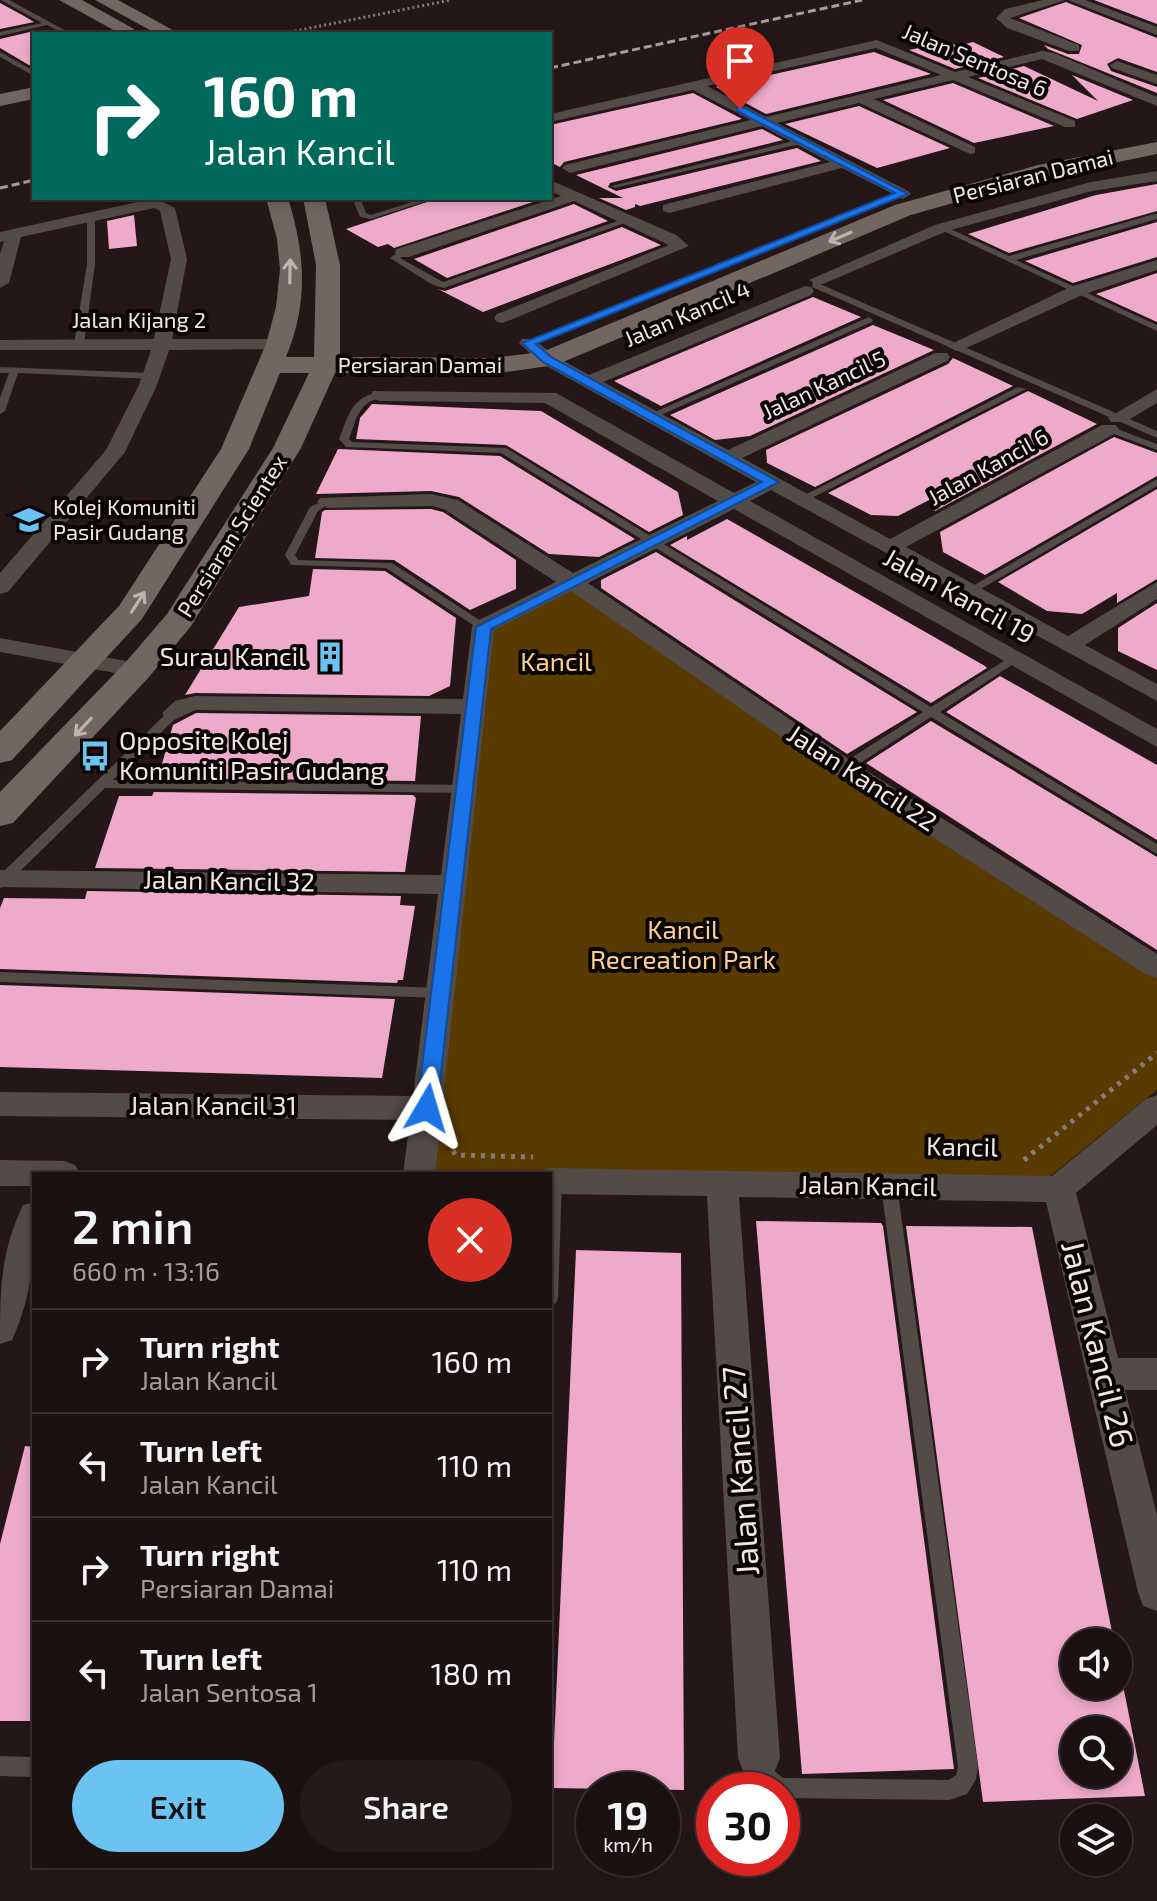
<!DOCTYPE html>
<meta charset="utf-8">
<style>
body{margin:0;font-family:"Exo 2",sans-serif;background:#251a1a;color:#f1f3f6;height:100vh;display:flex;flex-direction:column;font-size:30px;white-space:nowrap}
*{box-sizing:border-box;margin:0}
p{font-size:26px;color:#a09d9f}
.icon{flex:none;width:44px;height:44px;fill:none;stroke:currentColor;stroke-width:2;stroke-linecap:round;stroke-linejoin:round}
.map{position:relative;flex:1;overflow:hidden}
.panel{position:absolute;left:32px;top:1172px;width:520px;height:696px;display:flex;flex-direction:column;background:#1c1111;border-radius:0px;box-shadow:0 4px 12px #0003,0 0 0 2px #3a3131}
.panel>*{flex:none}
.hud{position:absolute;left:32px;top:32px;width:520px;height:168px;border-radius:0px;box-shadow:0 4px 12px #0003,0 0 0 2px #3a3131;background:#00695c;color:#fff;overflow:hidden}
.buttons{position:absolute;left:1060px;top:1628px;display:grid;gap:16px}
.buttons a{display:grid;place-items:center;width:72px;height:72px;border-radius:50%;background:#1c1111;box-shadow:0 4px 12px #0003,0 0 0 2px #3a3131;font-size:40px}
.speed{position:absolute;left:576px;top:1772px;display:flex;gap:16px;font-size:40px;font-weight:700;text-align:center}
.speed>*{display:grid;place-content:center;width:104px;height:104px;border-radius:50%;background:#1c1111;box-shadow:0 4px 12px #0003,0 0 0 2px #3a3131;line-height:1}
.speed small{font-size:20px;font-weight:400}
.speed .limit{border:12px solid #d22;background:#fff;color:#111}
.pin{position:absolute;display:grid;place-items:center;width:68px;height:68px;color:#fff;margin:-82px -34px;border-radius:50% 50% 50% 0;rotate:-45deg;box-shadow:0 0 8px #0007}
.pin .icon{rotate:45deg}
.me{position:absolute;width:88px;margin:-44px;rotate:7deg;stroke-linejoin:round;filter:drop-shadow(0 0 6px #0008)}
.turn{display:flex;align-items:center;gap:28px;height:168px;padding:0 40px;font-size:36px}
.turn .icon{width:104px;height:104px;stroke-width:2.5}
.turn b{display:block;font-size:56px;line-height:68px}
.round{display:grid;place-items:center;flex:none;width:84px;height:84px;border-radius:42px;background:#251a1a}
.headline{display:flex;align-items:center;justify-content:space-between;height:136px;padding:0 40px}
h1{font-size:48px;font-weight:600;line-height:60px}
.cta{display:flex;gap:16px;margin-top:auto;padding:16px 40px}
.cta a{flex:1;height:92px;border-radius:48px;background:#6ac3f1;color:#111;font-size:32px;font-weight:600;line-height:92px;text-align:center}
.cta a+a{background:#251a1a;color:#f1f3f6}
ul{padding:0;list-style:none}
li{display:flex;align-items:center;gap:24px;height:104px;padding:0 40px;border-top:2px solid #3a3131}
li div{flex:1}
li b{display:block;font-size:30px}
li em{font-style:normal}
.map>svg:first-child{display:block}
.green{fill:#593a00}
.building{fill:#eeaacb;fill-rule:evenodd}
.lines{fill:none;stroke-linecap:round;stroke-linejoin:round}
.path-far1{stroke:#867a7a;stroke-width:3;stroke-dasharray:2 3;stroke-linecap:butt}
.path{stroke:#867a7a;stroke-width:5;stroke-dasharray:4 6;stroke-linecap:butt}
.lane{fill:#524b48;fill-rule:evenodd}
.street{fill:#524b48;fill-rule:evenodd}
.secondary{fill:#716661;fill-rule:evenodd}
.rail{stroke:#a89c9c;stroke-width:3;stroke-dasharray:8 4;stroke-linecap:butt}
.oneway{stroke:#beb3b1}
.route{fill:#1a73e8;stroke:#114b97;stroke-width:2}
.labels{text-anchor:middle;stroke-width:8;stroke-linejoin:round;paint-order:stroke}
.far-street-label{font-size:22px;fill:#f1e6e6;stroke:#0a0505}
.far-poi-label{font-size:22px;fill:#f1e6e6;stroke:#0a0505;text-anchor:start}
.street-label{font-size:26px;fill:#f1e6e6;stroke:#0a0505}
.poi-label{font-size:26px;fill:#f1e6e6;stroke:#0a0505;text-anchor:end}
.park-label{font-size:26px;fill:#fdcf8f;stroke:#0a0505}
.near-street-label{font-size:32px;fill:#f1e6e6;stroke:#0a0505}
</style>
<div class="map">
<svg width="1157" height="1901" viewBox="0 0 1157 1901">
<rect width="100%" height="100%" fill="#251717"/>
<path class="green" d="M571 582 1157 970V1090L1048 1178 419 1174 483 627Z"/>
<path class="building" d="M1094 0H1157V24Z
M1066 2 1157 38V72L1118 58 1107 64 1111 71 1157 87V93L1048 49 1044 45 1068 54H1079L1082 45 1019 18Z
M0 3 24 16 34 22 0 29Z
M34 31V68L0 48V39Z
M949 42 957 46 973 42 1004 57 955 69 909 50Z
M874 52 931 74 766 114 716 87Z
M1024 66 1098 101 1072 75 1133 100 1077 119 978 78Z
M953 83 1054 126 974 143 883 100Z
M693 93 742 119 564 162 560 167 550 162V125Z
M859 106 950 148 877 168 785 124Z
M762 129 783 140 610 183 608 187 616 191 797 148 821 161 640 206 635 204V207L626 210 599 198H623L576 175Z
M1157 184V211L1009 253 968 234 1096 195Z
M439 198H545L394 248 388 244 378 247 346 229Z
M574 204 608 221 447 278 414 259Z
M134 215 137 246 109 249 107 221Z
M1157 222V257L1073 283 1025 261Z
M622 227 661 245 483 312 438 289 445 291Z
M1157 273V322L1096 294Z
M813 297 861 317 661 406 614 381Z
M873 325 934 350 750 436 715 440 670 415Z
M953 358 1013 386 815 487 767 463 766 450 948 364Z
M1028 391 1097 424 935 511 933 498 898 516 871 515 828 493Z
M372 404 541 411 678 492 683 515 649 532 506 445 356 439 360 418Z
M1114 437 1157 453V476L985 575 943 552 940 532Z
M338 449 500 456 635 539 599 557 549 554 459 497 431 491 316 494Z
M1157 489V579L1117 603V593L1082 614 1047 611 998 582Z
M431 509 443 512 516 560V589L470 610 394 560 315 558 322 512 325 510Z
M727 519 985 666 987 668 931 703 670 545 687 536V540Z
M656 552 917 712 847 754 601 588V580Z
M313 569 385 571 456 618 450 686 429 696 195 693 185 695 239 607 309 596Z
M1157 603V670L1118 651V628Z
M1000 676 1157 765V840L946 712Z
M196 713 421 716 415 781 158 778 173 725Z
M931 721 1157 857V950L866 763Z
M154 792 413 795 416 798 405 872 95 868 119 796H152Z
M87 891 401 896 400 905 415 906 403 980H398L397 983 0 969V908L4 898 85 899Z
M0 985 395 999 382 1078 0 1067Z
M756 1221 881 1223 883 1226 954 1769 802 1774Z
M906 1226 1032 1227 1114 1642H1074V1686H1118V1660L1145 1796 983 1802ZM1074 1730H1118V1774H1074Z
M576 1250 681 1253 684 1790 552 1788Z
M25 1446 34 1447V1721H0V1544Z"/>
<g class="lines">
<path class="path-far1" d="M280 34 451 0"/>
<path class="path" d="M453 1151 456 1155 533 1157
M1024 1160 1157 1053"/>
<path class="lane" d="M1 0H9L72 34H64L47 25 0 36V32L42 23Z
M0 52 34 71V76L0 57Z
M801 139 805 141 804 143 615 188 611 186Z
M352 198H360L366 213 371 215 424 198H436L371 219 360 217Z
M91 214 95 216V264L84 344 79 347 74 344 87 264V216Z
M1154 214H1157V219L1016 260 1157 325V331L937 228 944 226 1009 256Z
M626 218 633 220 444 288 433 285 390 258 400 251H406V255L400 258 443 282Z
M817 277 821 280 820 284 1157 431V438L812 287 813 280Z
M869 317 873 320 872 322 654 418 646 416Z
M0 367 151 373 156 376 151 379 18 373 5 411 0 414V398L9 373H0Z
M1018 387 1026 389 806 501H798L797 499Z
M380 392 383 393V397C358 402 357 418 349 439L352 442 506 448 931 707 1010 657H1018V661L940 712 1157 844V854L931 717 848 771H840L838 768 840 765 923 712 501 453 346 447 339 439C349 415 351 397 380 392Z
M1106 427H1112L1157 444V450L1106 431Z
M1157 479V486L974 593H966L964 591Z
M327 499 332 502 318 511 295 555 298 560 392 563 487 625V629H479L386 568 291 565 285 555 310 507Z
M174 709 180 713 178 716 113 780 464 785 470 789 464 793 105 788 5 886 0 888V875L170 710Z
M0 972 440 988 445 989 447 993 445 997 440 998 0 982Z
M554 1175 560 1176 562 1181 558 1298 556 1303 550 1305V1176Z
M889 1179 895 1181 897 1186 978 1767 976 1779 967 1794 949 1800 783 1798 782 1790H763C752 1781 746 1765 752 1752L759 1749 766 1752 771 1768 783 1778 949 1780 956 1775 958 1767 881 1186 883 1181Z
M0 1756 34 1757V1777L0 1776Z"/>
<path class="street" d="M1043 0H1065L1010 18 1079 45V51H1069L1007 28 996 18 1005 9Z
M1068 0H1085L1157 27V35Z
M877 40 955 72 1042 51 1054 53 1157 97V106L1042 59 968 77 1075 121V127H1065L953 80 874 99 975 147V153L970 154 859 103 777 123 908 191 911 194 903 199 842 168 669 213 663 211V205L830 162 762 126 570 173 562 168 565 165 751 120 693 90 550 122V114ZM876 48 941 75 766 117 707 86Z
M1117 61 1157 75V84L1112 68 1110 65Z
M1157 171V181L1092 191 947 231 823 284 817 285 809 280 935 225 1091 182Z
M550 180 676 235 689 246 503 323 497 322 494 318 497 314 669 245 574 201 409 257H397L395 253 397 249 561 196 550 191Z
M156 198 175 208 187 259 172 339H279L288 344 279 349 169 350 157 385 125 452 8 592 0 594V573L106 450 139 385 151 350H0V340L154 339 171 259 160 211 154 208 21 237 9 283 0 288V254L4 241 0 242V232Z
M1157 260V270L1082 295 962 350 956 351 947 346 1070 287Z
M805 286 811 287 814 291 811 295 603 382 728 450 935 353H947L950 357 947 361 742 458 890 539 1102 425H1116L1119 429 1116 433 906 547 1068 636 1157 582V599L1085 645 1157 684V701L771 490 750 501 1157 729V747L734 509 588 583 853 762 1157 954V978L1147 975 835 774 571 591 494 630 435 1174H403L410 1120 0 1116V1092L413 1096 438 894 5 887 0 886V870L441 875 461 714 195 710 174 720 165 718 162 713 175 701 195 696 463 699 472 627 475 622 556 582 444 509 431 506 327 508 317 502 320 498 431 494 458 500 573 573 718 501 545 403 380 401 373 399 371 395 373 391 556 393 734 493 756 482 541 363 519 343 522 339H534L553 355 589 375Z
M1157 389V403L1125 422H1111L1108 418Z
M0 638 137 663 145 665 149 670 145 675 137 677 0 652Z
M1157 1095V1125L1076 1193 1118 1358H1157V1390H1125L1157 1515V1611L1143 1606 1138 1592 1046 1202 739 1197 780 1758 774 1773 759 1779 744 1773 738 1758 707 1196 550 1194V1174H538L539 1172 550 1168 1052 1176 1146 1099Z
M0 1160 64 1161 75 1165 80 1174H34V1186H0Z
M34 1202C34 1251 34 1293 12 1340L0 1344C0 1293 0 1253 23 1205Z"/>
<path class="secondary" d="M59 0H82L134 29 131 33H119Z
M95 0H118L180 34H157Z
M34 87V99L0 106V94Z
M1157 142V154L1041 178 911 215 556 365 492 374 335 373 301 448 191 626 149 677 13 823 0 826V792L125 663 167 614 273 448 309 373H280L249 449 142 619 12 760 0 763V731L119 606 221 449 266 344 276 307 280 269 277 239 266 198H288C305 254 309 301 286 357H314L316 265 303 198H325L340 265V357L492 358 542 352 895 205 1038 165Z"/>
<path class="rail" d="M550 68 862 0
M0 188 34 180"/>
</g>
<defs><path id="oneway-shaft" d="M-6 0H5M1.5-3L5.5 0L1.5 3" fill="none" stroke-width="1.6" stroke-linecap="round" stroke-linejoin="round" transform="scale(2)"/></defs>
<g class="oneway">
<use href="#oneway-shaft" transform="translate(840 237) rotate(157)"/>
<use href="#oneway-shaft" transform="translate(290 271) rotate(-89)"/>
<use href="#oneway-shaft" transform="translate(138 602) rotate(-57)"/>
<use href="#oneway-shaft" transform="translate(83 727) rotate(133)"/>
</g>
<path class="route" d="M737 107H743L908 194 536 344 551 357 779 482 491 629 437 1108 434 1113H420L417 1108 476 627 762 482 543 362 522 343 895 193 737 111Z"/>
<defs>
<g id="university-bare" transform="scale(2.4)"><path d="M0-5L7-2L0 1L-7-2ZM-4 1L0 2.5L4 1V4Q0 6-4 4Z" fill="#6ac3f1" stroke="#0a0505" stroke-width="2.5" paint-order="stroke"/></g>
<g id="building-bare" transform="scale(2.4)"><path d="M-4-6H4V6H1V3H-1V6H-4ZM-2.5-4.3h1.7v1.8h-1.7ZM.8-4.3h1.7v1.8H.8ZM-2.5-1h1.7V.8h-1.7ZM.8-1h1.7V.8H.8Z" fill="#6ac3f1" stroke="#0a0505" stroke-width="2.5" paint-order="stroke"/></g>
<g id="bus-bare" transform="scale(2.4)"><path d="M-5-6H5V4H4V6H2V4H-2V6H-4V4H-5ZM-3.5-4V0h7V-4ZM-3.5 1.2v1.5H-2V1.2ZM2 1.2v1.5H3.5V1.2Z" fill="#6ac3f1" stroke="#0a0505" stroke-width="2.5" paint-order="stroke"/></g>
</defs>
<g fill-rule="evenodd">
<use href="#university-bare" x="29" y="520"/>
<use href="#building-bare" x="330" y="657"/>
<use href="#bus-bare" x="95" y="756"/>
</g>
<g class="labels">
<g class="far-street-label">
<text transform="translate(975 60) rotate(23)" y="8">Jalan Sentosa 6</text>
<text transform="translate(1033 176) rotate(-14)" y="8">Persiaran Damai</text>
<text transform="translate(687 314) rotate(-23)" y="8">Jalan Kancil 4</text>
<text x="139" y="328">Jalan Kijang 2</text>
<text x="420" y="373">Persiaran Damai</text>
<text transform="translate(824 385) rotate(-25)" y="8">Jalan Kancil 5</text>
<text transform="translate(988 467) rotate(-29)" y="8">Jalan Kancil 6</text>
<text transform="translate(232 536) rotate(-58)" y="8">Persiaran Scientex</text>
</g>
<g class="far-poi-label">
<text x="53" y="515">Kolej Komuniti<tspan x="53" dy="25">Pasir Gudang</tspan></text>
</g>
<g class="street-label">
<text transform="translate(959 596) rotate(29)" y="9">Jalan Kancil 19</text>
<text transform="translate(862 778) rotate(33)" y="9">Jalan Kancil 22</text>
<text transform="translate(229 881) rotate(1)" y="9">Jalan Kancil 32</text>
<text x="213" y="1115">Jalan Kancil 31</text>
<text transform="translate(962 1147) rotate(1)" y="9">Kancil</text>
<text transform="translate(868 1186) rotate(1)" y="9">Jalan Kancil</text>
</g>
<g class="poi-label">
<text x="306" y="666">Surau Kancil</text>
<text x="119" y="750" text-anchor="start">Opposite Kolej<tspan x="119" dy="30">Komuniti Pasir Gudang</tspan></text>
</g>
<g class="park-label">
<text x="556" y="671">Kancil</text>
<text x="683" y="939">Kancil<tspan x="683" dy="30">Recreation Park</tspan></text>
</g>
<g class="near-street-label">
<text transform="translate(1097 1344) rotate(76)" y="11">Jalan Kancil 26</text>
<text transform="translate(741 1471) rotate(-94)" y="11">Jalan Kancil 27</text>
</g>
</g>
</svg>
<div class="buttons">
<a><svg class="icon" aria-label="sound" viewBox="0 0 24 24"><path d="M4 9h4l5-4v14l-5-4H4zM17 9q2 3 0 6"/></svg></a>
<a><svg class="icon" aria-label="search" viewBox="0 0 24 24"><circle cx="10" cy="10" r="6"/><path d="M15 15l6 6"/></svg></a>
<a><svg class="icon" aria-label="layers" viewBox="0 0 24 24"><path d="M12 4l9 5-9 5-9-5zM3 14l9 5 9-5"/></svg></a>
</div>
<div class="speed"><div>19<small>km/h</small></div><div class="limit">30</div></div>
<div class="pin" style="left:740px;top:109px;background:#d93025"><svg class="icon" aria-label="arrive" viewBox="0 0 24 24"><path d="M6 21V4h12l-3 4 3 4H6"/></svg></div>
<svg class="me" style="left:427px;top:1108px" viewBox="-20 -20 40 40"><path d="M0-17L14 15 0 8-14 15z" fill="#1a73e8" stroke="#fff" stroke-width="4"/></svg>
<div class="hud">
<div class="turn"><svg class="icon" aria-label="right" viewBox="0 0 24 24"><path d="M7 20v-9h11M14 6l5 5-5 5"/></svg><div><b>160 m</b>Jalan Kancil</div></div>
</div>
<section class="panel">
<div class="headline"><div><h1>2 min</h1><p>660 m · 13:16</p></div><a class="round" style="background:#d93025;color:#fff"><svg class="icon" aria-label="close" viewBox="0 0 24 24"><path d="M6 6l12 12M18 6L6 18"/></svg></a></div>
<ul>
<li><svg class="icon" aria-label="right" viewBox="0 0 24 24"><path d="M7 20v-9h11M14 6l5 5-5 5"/></svg><div><b>Turn right</b><p>Jalan Kancil</p></div><em>160 m</em></li>
<li><svg class="icon" aria-label="left" viewBox="0 0 24 24"><path d="M17 20v-9H6M10 6l-5 5 5 5"/></svg><div><b>Turn left</b><p>Jalan Kancil</p></div><em>110 m</em></li>
<li><svg class="icon" aria-label="right" viewBox="0 0 24 24"><path d="M7 20v-9h11M14 6l5 5-5 5"/></svg><div><b>Turn right</b><p>Persiaran Damai</p></div><em>110 m</em></li>
<li><svg class="icon" aria-label="left" viewBox="0 0 24 24"><path d="M17 20v-9H6M10 6l-5 5 5 5"/></svg><div><b>Turn left</b><p>Jalan Sentosa 1</p></div><em>180 m</em></li>
</ul>
<div class="cta"><a>Exit</a><a>Share</a></div>
</section>
</div>
